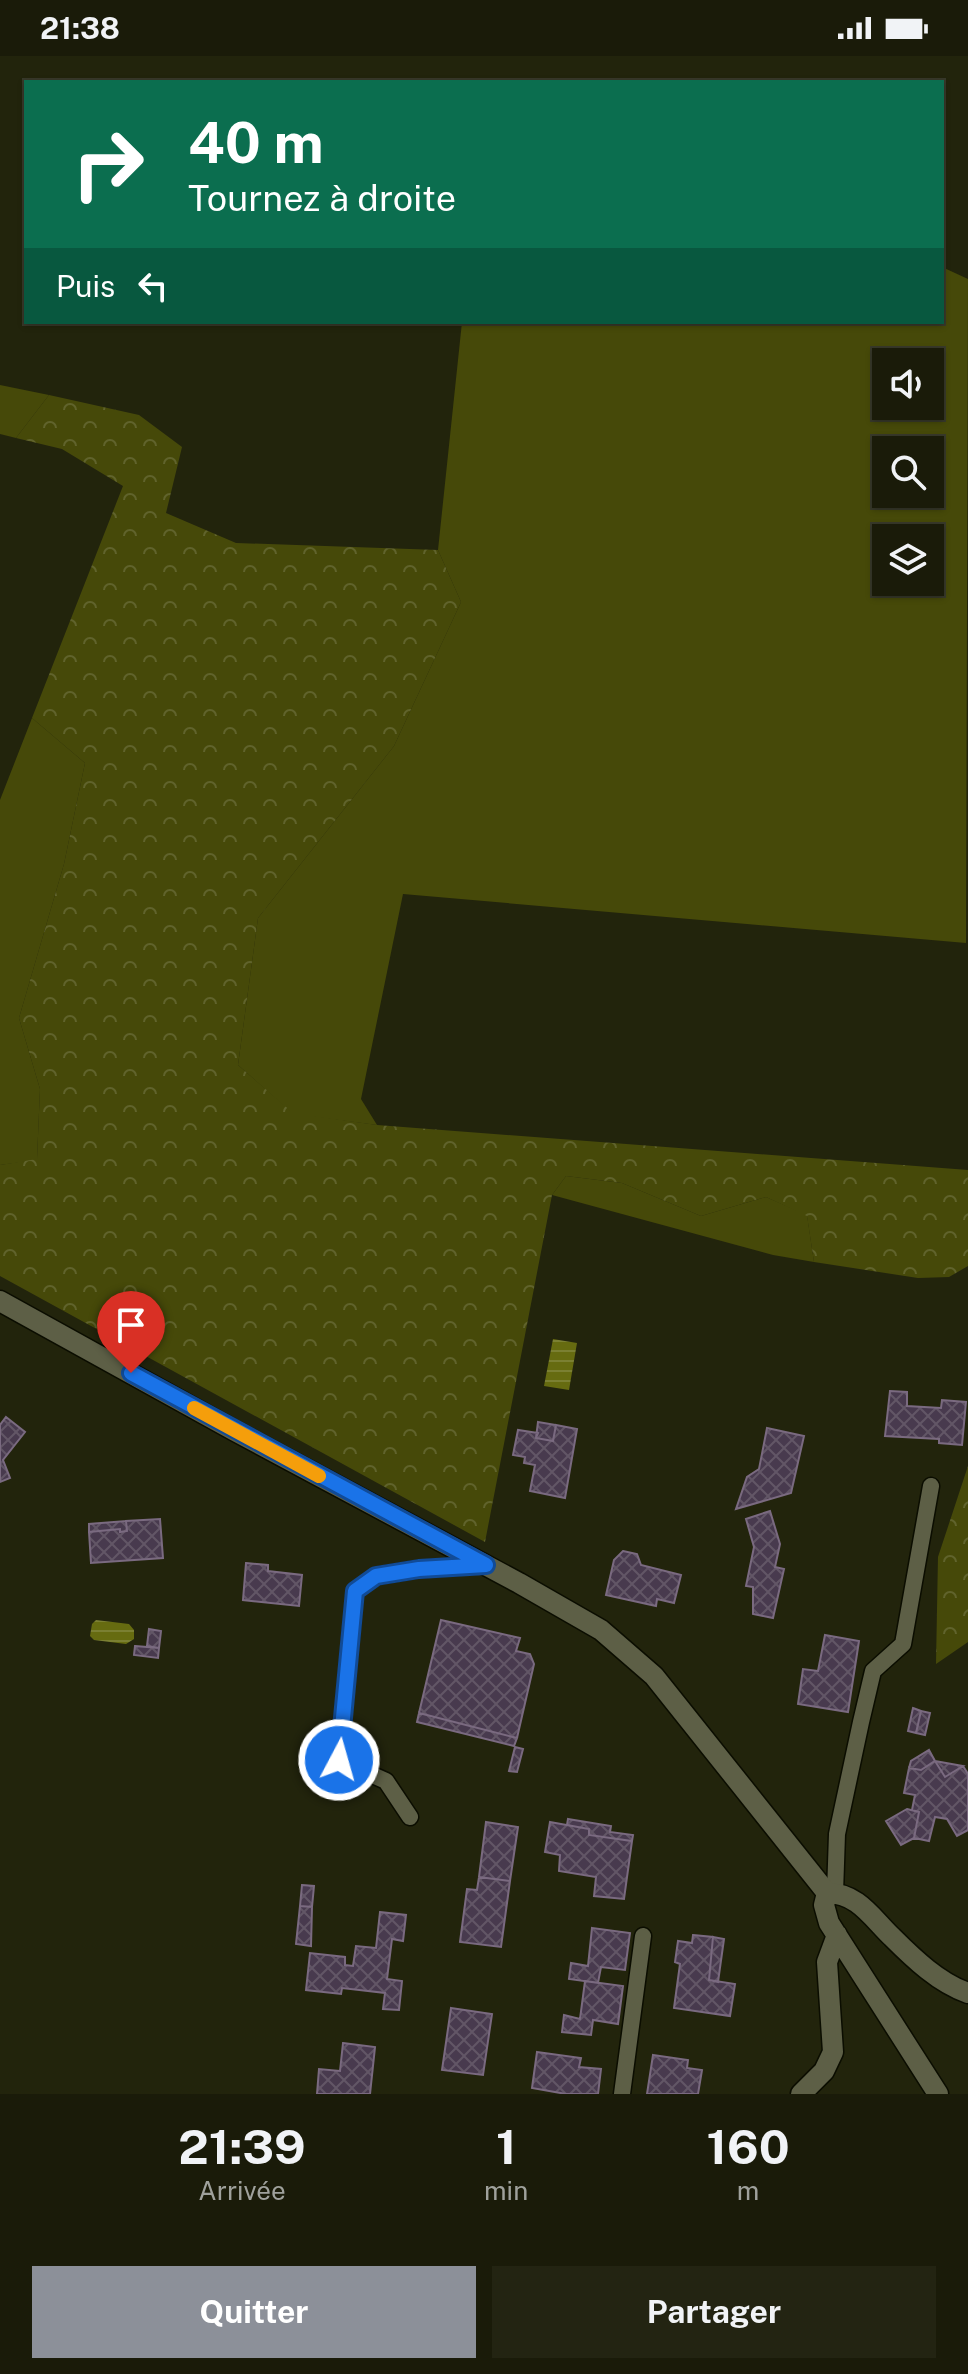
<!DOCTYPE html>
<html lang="fr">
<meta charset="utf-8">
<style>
body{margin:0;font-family:"Public Sans",sans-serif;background:#232412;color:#f1f3f6;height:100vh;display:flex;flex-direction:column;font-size:30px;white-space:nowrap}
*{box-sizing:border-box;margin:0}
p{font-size:26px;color:#9fa19c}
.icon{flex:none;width:44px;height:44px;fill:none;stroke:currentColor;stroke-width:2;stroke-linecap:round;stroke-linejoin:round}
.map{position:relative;height:2038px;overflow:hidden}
.panel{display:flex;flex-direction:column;background:#1a1b09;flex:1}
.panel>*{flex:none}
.guide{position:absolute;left:24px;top:24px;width:920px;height:244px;border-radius:0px;box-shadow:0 2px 6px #0004,0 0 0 2px #38392a;background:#0b6e4f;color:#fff;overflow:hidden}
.fabs{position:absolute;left:872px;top:292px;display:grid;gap:16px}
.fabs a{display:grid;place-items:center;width:72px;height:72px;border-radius:0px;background:#1a1b09;box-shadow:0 2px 6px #0004,0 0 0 2px #38392a;font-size:40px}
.pin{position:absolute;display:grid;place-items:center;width:68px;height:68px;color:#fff;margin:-82px -34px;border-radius:50% 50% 50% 0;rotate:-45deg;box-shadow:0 0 8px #0007}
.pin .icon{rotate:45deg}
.me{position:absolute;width:88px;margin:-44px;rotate:6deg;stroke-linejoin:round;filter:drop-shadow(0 0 6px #0008)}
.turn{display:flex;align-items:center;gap:28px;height:168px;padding:0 32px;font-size:36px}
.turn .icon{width:104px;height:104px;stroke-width:2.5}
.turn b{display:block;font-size:56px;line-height:68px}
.then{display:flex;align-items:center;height:76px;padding:0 32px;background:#0003;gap:16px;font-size:30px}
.eta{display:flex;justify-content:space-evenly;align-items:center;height:136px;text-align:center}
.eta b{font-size:48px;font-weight:700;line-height:56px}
.action{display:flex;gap:16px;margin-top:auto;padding:16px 32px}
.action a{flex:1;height:92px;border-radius:0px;background:#8c9099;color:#fff;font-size:32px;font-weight:700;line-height:92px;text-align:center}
.action a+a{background:#232412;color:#f1f3f6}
.status{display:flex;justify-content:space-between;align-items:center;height:56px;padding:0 40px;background:#1a1b09;direction:ltr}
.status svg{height:22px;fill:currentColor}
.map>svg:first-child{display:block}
.green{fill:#464909;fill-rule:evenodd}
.forest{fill:url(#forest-crowns)}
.water{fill:url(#water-rules)}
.building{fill:url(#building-cross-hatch);stroke:#7a6a80;stroke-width:2}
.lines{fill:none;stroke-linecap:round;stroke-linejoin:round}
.lane-casing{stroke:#0b0d00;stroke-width:19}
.street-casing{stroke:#0b0d00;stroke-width:23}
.lane{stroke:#5d5f46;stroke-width:16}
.street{stroke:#5d5f46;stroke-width:20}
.route-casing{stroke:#114b97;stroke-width:20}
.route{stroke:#1a73e8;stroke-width:14}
.slow{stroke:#f59e0b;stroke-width:14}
</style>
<div class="status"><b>21:38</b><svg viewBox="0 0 49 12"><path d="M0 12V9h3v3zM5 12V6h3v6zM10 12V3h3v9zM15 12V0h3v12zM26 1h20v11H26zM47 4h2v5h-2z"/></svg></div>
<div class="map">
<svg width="968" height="2038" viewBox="0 0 968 2038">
<defs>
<pattern id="forest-crowns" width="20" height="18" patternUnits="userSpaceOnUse" patternTransform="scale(2)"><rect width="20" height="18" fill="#464909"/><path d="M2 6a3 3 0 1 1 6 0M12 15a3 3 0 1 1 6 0" fill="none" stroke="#60632c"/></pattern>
<pattern id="water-rules" width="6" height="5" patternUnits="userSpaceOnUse" patternTransform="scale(2)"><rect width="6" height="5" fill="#666b10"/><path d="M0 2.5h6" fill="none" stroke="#7b8032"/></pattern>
<pattern id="building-cross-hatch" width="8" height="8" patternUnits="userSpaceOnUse" patternTransform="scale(2)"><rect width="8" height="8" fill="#483a4e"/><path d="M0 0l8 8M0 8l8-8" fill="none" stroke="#625666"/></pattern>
</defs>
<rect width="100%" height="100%" fill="#22240c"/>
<path class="green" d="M942 211 968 223 966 887 403 838 361 1043 377 1069 293 1058 238 1009 258 862 394 690 461 546 438 494 462 266H942ZM886 306H930V350H886ZM886 394H930V438H886ZM886 482H930V526H886Z
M0 329 49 339 16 382 0 378Z
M32 662 85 707 64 808 19 962 40 1033 37 1104 0 1109V744Z
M566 1120 622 1127 701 1160 766 1141 807 1159 814 1206 773 1199 552 1139Z"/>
<path class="forest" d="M49 339 139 359 182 391 166 457 236 487 438 494 461 546 394 690 258 862 238 1009 293 1057 377 1069 968 1114V1210L949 1221 918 1222 814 1206 807 1160 766 1141 701 1160 622 1127 566 1120 552 1139 485 1486 0 1220V1109L37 1103 40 1033 19 962 64 808 85 707 32 662 123 430 62 393 16 382Z
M968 1410V1586L936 1608 938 1501Z"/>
<path class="water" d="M553 1283 577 1287 569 1334 544 1330Z
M96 1564 129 1568 134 1574V1583L126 1588 94 1584 90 1580 92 1568Z"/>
<path class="building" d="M890 1335 907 1336V1350L941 1352 942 1344 966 1346 962 1389 939 1387V1383L885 1380Z
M6 1361 25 1376 3 1404 10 1422 0 1426V1369Z
M538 1366 556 1369 553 1385 536 1382Z
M556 1369 577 1373 565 1442 530 1435 535 1409 524 1407 525 1401 513 1399 518 1374 538 1377 536 1382 553 1385Z
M767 1372 804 1380 791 1437 736 1453 747 1421 759 1413Z
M770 1455 780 1488 775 1511 784 1513 773 1562 753 1558V1531L746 1530 754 1491 746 1463Z
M160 1463 163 1502 91 1507 89 1476 120 1473V1476L127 1475 126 1465Z
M126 1465 127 1475 120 1476V1473L89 1476V1468Z
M623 1495 637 1498 641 1509 681 1519 674 1547 657 1543 656 1550 606 1539 614 1504Z
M246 1507 268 1509V1515L302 1519 299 1550 243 1544Z
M441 1564 520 1582 516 1595 530 1598 534 1608 517 1682 419 1657Z
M149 1573 161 1575 159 1592 147 1590Z
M825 1579 859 1585 848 1656 798 1648 803 1613 818 1615Z
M135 1590 159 1592 158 1602 134 1599Z
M913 1652 921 1655 916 1677 908 1675Z
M921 1655 930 1657 925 1679 916 1677Z
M419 1657 517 1682 514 1690 417 1666Z
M515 1691 523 1693 517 1716 509 1715Z
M929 1694 935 1705 921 1714 909 1712 911 1705Z
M935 1705 945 1721 963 1710 968 1718V1774L957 1780 947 1763 935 1761 929 1785 914 1782 919 1756 912 1754 915 1739 904 1737 909 1712 921 1714Z
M935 1705 963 1710 945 1721Z
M907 1753 919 1756 914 1782 901 1789 886 1765Z
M568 1763 611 1770 610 1776 633 1779 632 1785 589 1779V1773L567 1769Z
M486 1766 518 1771 510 1825 479 1821Z
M550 1766 589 1773V1779L632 1785 624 1843 594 1840 596 1821 559 1815 560 1799 545 1796Z
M479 1821 510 1825 501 1891 460 1886 467 1833 477 1834Z
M302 1829 314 1830 312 1851 300 1850Z
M300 1850 312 1851 311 1890 296 1888Z
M380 1856 406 1859 403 1885 392 1883 387 1923 402 1925 399 1954 383 1953 385 1937 342 1932 341 1938 306 1934 310 1897 345 1901V1909L353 1910 356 1890 376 1892Z
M592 1872 630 1877 625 1914 601 1911 598 1927 569 1923 571 1907 588 1910Z
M693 1879 713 1881 709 1924 735 1928 730 1960 674 1952 680 1908 675 1906 678 1885 692 1887Z
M713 1881 724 1883 718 1926 709 1924Z
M585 1925 623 1930 618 1968 593 1964 591 1979 562 1976 564 1959 580 1963Z
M451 1952 492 1958 483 2019 442 2014Z
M343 1987 375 1991 370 2038H317L319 2013 340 2015Z
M537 1996 581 2002 579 2011 601 2013 598 2038H566L532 2032Z
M653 1999 688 2004 687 2012 702 2014 698 2038H647Z"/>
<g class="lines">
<g class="lane-casing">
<path id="lane" d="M410 1761 386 1725 339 1704 355 1535 376 1520 419 1513 486 1509
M835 1837 837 1778 861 1666 873 1615 903 1588 931 1430
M622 2038 643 1880"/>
</g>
<g class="street-casing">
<path id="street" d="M0 1245 235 1375 519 1527 601 1574 654 1620 827 1837 824 1849 829 1867 938 2038
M827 1837C858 1837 872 1862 892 1881 914 1903 939 1927 968 1937
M801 2038 824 2015 833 1996 827 1906 837 1879"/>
</g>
<use href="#lane" class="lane"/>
<use href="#street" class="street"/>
</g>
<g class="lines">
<g class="route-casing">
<path id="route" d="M131 1317 486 1509 419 1513 376 1520 355 1535 339 1704"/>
</g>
<use href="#route" class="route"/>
<path class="slow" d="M194 1352 319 1420"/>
</g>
</svg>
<div class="fabs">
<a><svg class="icon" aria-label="sound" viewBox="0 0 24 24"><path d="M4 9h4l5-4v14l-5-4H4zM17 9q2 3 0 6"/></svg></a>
<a><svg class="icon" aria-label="search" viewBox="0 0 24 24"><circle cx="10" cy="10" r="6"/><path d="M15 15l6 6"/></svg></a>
<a><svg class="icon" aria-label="layers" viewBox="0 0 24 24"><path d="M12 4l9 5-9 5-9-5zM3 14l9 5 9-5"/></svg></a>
</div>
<div class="pin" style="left:131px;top:1317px;background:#d93025"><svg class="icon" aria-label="arrive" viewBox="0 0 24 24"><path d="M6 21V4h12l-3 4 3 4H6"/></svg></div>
<svg class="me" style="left:339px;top:1704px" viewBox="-20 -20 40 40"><circle r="17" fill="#1a73e8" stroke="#fff" stroke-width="3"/><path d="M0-11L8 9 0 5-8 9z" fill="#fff"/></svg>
<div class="guide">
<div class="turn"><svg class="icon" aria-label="right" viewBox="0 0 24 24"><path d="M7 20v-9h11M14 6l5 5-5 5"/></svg><div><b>40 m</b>Tournez à droite</div></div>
<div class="then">Puis<svg class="icon" aria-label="left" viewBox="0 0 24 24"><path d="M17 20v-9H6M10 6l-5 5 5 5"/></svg></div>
</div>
</div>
<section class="panel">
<div class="eta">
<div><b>21:39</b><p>Arrivée</p></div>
<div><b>1</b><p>min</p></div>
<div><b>160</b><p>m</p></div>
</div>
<div class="action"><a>Quitter</a><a>Partager</a></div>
</section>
